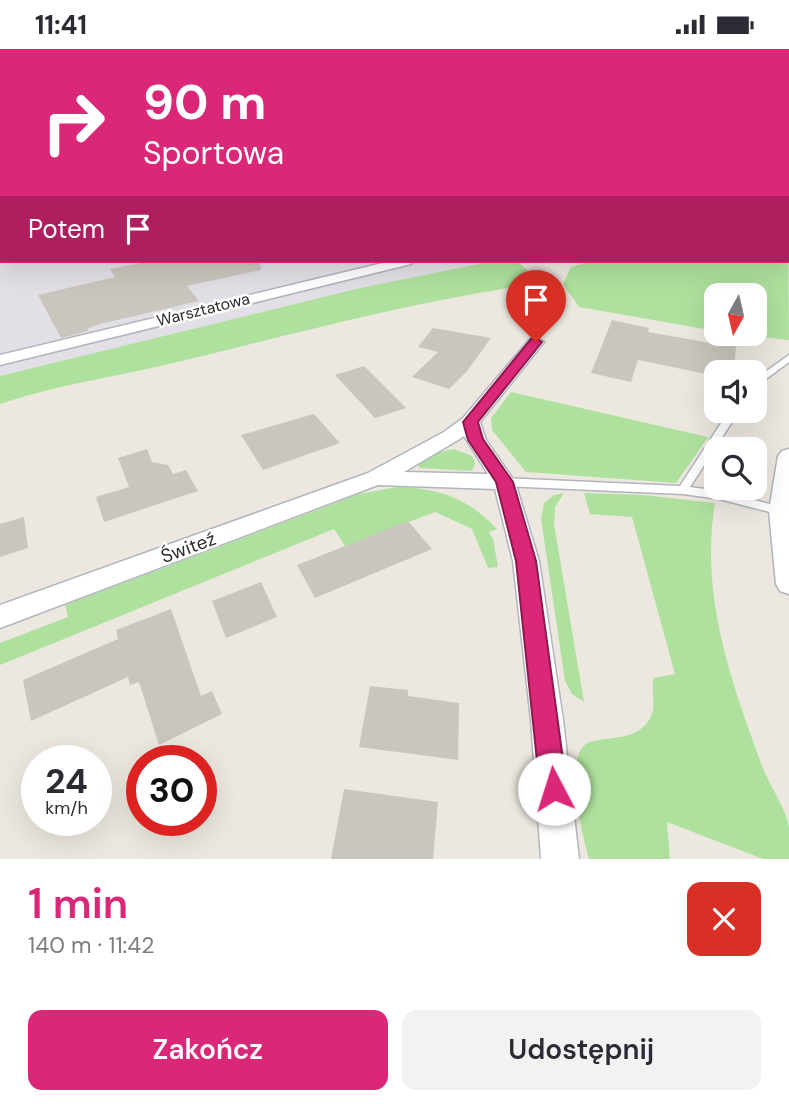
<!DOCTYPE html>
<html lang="pl">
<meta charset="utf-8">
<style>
body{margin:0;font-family:"DM Sans",sans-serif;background:#f2f2f3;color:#2b2b33;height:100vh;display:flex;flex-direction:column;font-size:26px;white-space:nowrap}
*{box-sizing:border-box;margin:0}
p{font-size:23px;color:#7c7c81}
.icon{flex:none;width:38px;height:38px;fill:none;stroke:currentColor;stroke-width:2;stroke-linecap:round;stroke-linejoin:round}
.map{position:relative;height:810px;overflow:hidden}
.drawer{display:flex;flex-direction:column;background:#fff;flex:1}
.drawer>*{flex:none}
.top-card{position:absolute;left:0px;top:0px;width:789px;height:214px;box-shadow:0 7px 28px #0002;background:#db2777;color:#fff;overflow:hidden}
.needle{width:46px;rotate:188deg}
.fabs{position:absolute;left:704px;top:234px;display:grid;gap:14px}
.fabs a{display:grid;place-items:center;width:63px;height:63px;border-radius:14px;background:#fff;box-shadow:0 7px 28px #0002;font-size:35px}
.speed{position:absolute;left:21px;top:696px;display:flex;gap:14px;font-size:35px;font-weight:700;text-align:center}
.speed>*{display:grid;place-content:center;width:91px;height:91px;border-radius:50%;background:#fff;box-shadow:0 7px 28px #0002;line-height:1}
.speed small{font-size:18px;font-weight:400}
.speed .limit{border:10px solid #d22;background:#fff;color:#111}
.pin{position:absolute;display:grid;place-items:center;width:60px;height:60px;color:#fff;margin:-72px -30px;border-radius:50% 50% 50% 0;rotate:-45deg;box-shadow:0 0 7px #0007}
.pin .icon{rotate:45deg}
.me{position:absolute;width:77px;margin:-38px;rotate:355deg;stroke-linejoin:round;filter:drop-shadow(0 0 5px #0008)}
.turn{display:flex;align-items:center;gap:24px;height:147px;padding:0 28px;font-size:32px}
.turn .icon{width:91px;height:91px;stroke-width:2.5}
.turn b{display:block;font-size:49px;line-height:60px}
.then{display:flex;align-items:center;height:66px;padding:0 28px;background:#0003;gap:14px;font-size:26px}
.round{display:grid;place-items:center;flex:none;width:74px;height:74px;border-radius:14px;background:#f2f2f3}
.headline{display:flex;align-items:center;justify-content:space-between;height:119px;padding:0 28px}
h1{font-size:42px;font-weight:600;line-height:52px;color:#db2777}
.action{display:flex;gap:14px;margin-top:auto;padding:14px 28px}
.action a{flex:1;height:80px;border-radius:14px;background:#db2777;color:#fff;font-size:28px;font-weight:600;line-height:80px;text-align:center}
.action a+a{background:#f2f2f3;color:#2b2b33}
.status{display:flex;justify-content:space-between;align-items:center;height:49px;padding:0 35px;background:#fff;direction:ltr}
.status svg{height:19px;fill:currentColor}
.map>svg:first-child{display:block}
.industrial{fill:#e2dfe6}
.green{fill:#afe19e}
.building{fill:#c9c6bd}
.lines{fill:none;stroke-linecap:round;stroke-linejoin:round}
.lane-casing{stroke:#b2b4bf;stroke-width:3}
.street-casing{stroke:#b2b4bf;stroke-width:3}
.lane{fill:#fff;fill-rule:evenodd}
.street{fill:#fff;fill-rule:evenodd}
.route{fill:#db2777;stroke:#8e194d;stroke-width:2}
.labels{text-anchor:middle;stroke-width:5;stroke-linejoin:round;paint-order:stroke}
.far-street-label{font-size:16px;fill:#2c2c2c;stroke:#fff}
.street-label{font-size:19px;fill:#2c2c2c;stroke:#fff}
</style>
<div class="status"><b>11:41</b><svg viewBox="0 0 49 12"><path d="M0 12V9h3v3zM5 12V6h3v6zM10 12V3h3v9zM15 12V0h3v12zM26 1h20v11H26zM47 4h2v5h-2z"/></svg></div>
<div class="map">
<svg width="789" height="810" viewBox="0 0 789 810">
<rect width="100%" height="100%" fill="#ede8df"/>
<path class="industrial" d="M0 170 2 212H493L356 240 0 327Z"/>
<path class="green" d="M788 153 789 291 733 285H754V247H716V282L579 258 563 235 571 218 592 212H788Z
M493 212H517L542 234C420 251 301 283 182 312 121 327 59 335 0 355V327L356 240Z
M511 343 708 388 676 434 526 423 492 381 491 369Z
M454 400 472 407 475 414 472 422 419 419V414L430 405Z
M397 438C439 439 468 449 497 480L489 483 493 490 498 518 488 519 472 480 435 463 345 497 334 480 0 616V594L68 568 65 556 359 445Z
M564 444 555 458 554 475 584 653 572 645 565 632 541 470 544 454 554 446Z
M584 444 644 446 715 454C700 546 730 629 761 714 768 734 786 759 789 778 789 788 789 800 789 810H763L667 773 670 810H589C583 788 561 702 590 693 610 687 636 692 649 671 658 657 650 644 654 629L675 625 632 468 590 465Z"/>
<path class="building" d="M151 212H260L261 221 187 237 199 252 100 275 87 280 88 282 61 289 38 246 115 228 110 220Z
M612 271 649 279 648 283 710 294V291L736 296 734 324H716V327L638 311 631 333 591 324Z
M433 279 491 289 467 322 449 340 412 328 438 303 418 298Z
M364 317 406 359 375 369 335 326Z
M314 365 340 394 263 421 241 386Z
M147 400 152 413 168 416 173 425 186 421 198 442 104 473 96 448 129 438 118 409Z
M24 468 28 499 0 508V475Z
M408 472 432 500 315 549 297 516Z
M261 533 277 568 226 589 212 552Z
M171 560 201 647 212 642 222 665 159 696 139 633 130 636 128 628 31 672 23 631 118 590 116 581Z
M370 637 408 641V647L459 654 458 711 359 698Z
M344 740 438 753 433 810H331Z"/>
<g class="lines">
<g class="lane-casing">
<path id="lane" d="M789 306V313L754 339V331Z
M729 362H739L690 438 719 442 789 460V468L719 450 683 445 504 437 498 433 504 429 680 437Z"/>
</g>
<g class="street-casing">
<path id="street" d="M391 212H413L411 215 0 316V306Z
M536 288 544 293 480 373 486 391 515 433 539 512 563 671 579 810H541L531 671 513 512 495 440 378 436 0 579V556L368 424 444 383 463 369 530 290ZM464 387 488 425 404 423 458 391Z
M789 400V545L780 542 776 535 769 462 778 407 782 402Z"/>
</g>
<use href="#lane" class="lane"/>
<use href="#street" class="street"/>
</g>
<linearGradient id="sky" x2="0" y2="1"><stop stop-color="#7bbae9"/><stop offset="0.47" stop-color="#f7f5f1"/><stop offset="1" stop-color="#f7f5f1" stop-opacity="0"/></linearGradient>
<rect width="789" height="214" fill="url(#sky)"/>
<path class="route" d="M536 289 542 293 478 373 483 390 513 433 536 512 567 740 563 749 554 753 544 749 540 740 516 512 496 433 468 391 463 373 531 290Z"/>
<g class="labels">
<g class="far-street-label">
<text transform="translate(203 260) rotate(-14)" y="6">Warsztatowa</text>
</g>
<g class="street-label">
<text transform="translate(188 498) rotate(-20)" y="7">Świteź</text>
</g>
</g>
</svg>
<div class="fabs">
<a><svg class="needle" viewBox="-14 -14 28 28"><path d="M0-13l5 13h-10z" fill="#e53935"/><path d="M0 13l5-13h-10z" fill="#7c7c81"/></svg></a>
<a><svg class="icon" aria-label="sound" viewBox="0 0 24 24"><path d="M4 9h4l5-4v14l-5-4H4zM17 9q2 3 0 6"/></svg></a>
<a><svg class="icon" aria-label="search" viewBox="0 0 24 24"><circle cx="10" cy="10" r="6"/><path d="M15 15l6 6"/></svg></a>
</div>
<div class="speed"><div>24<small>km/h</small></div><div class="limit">30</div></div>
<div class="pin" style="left:536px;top:293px;background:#d93025"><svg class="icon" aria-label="arrive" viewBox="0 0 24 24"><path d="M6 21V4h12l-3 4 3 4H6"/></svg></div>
<svg class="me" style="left:554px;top:740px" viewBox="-20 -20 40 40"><circle r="19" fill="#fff"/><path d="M0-13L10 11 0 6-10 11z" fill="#db2777"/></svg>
<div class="top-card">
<div class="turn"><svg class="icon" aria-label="right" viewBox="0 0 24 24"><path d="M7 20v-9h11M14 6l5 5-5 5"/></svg><div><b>90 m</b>Sportowa</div></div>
<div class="then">Potem<svg class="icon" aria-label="arrive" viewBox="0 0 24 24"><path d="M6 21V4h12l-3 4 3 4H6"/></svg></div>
</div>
</div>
<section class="drawer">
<div class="headline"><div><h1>1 min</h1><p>140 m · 11:42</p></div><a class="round" style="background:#d93025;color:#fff"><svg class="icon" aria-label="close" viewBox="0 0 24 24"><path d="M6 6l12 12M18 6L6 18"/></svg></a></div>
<div class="action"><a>Zakończ</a><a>Udostępnij</a></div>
</section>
